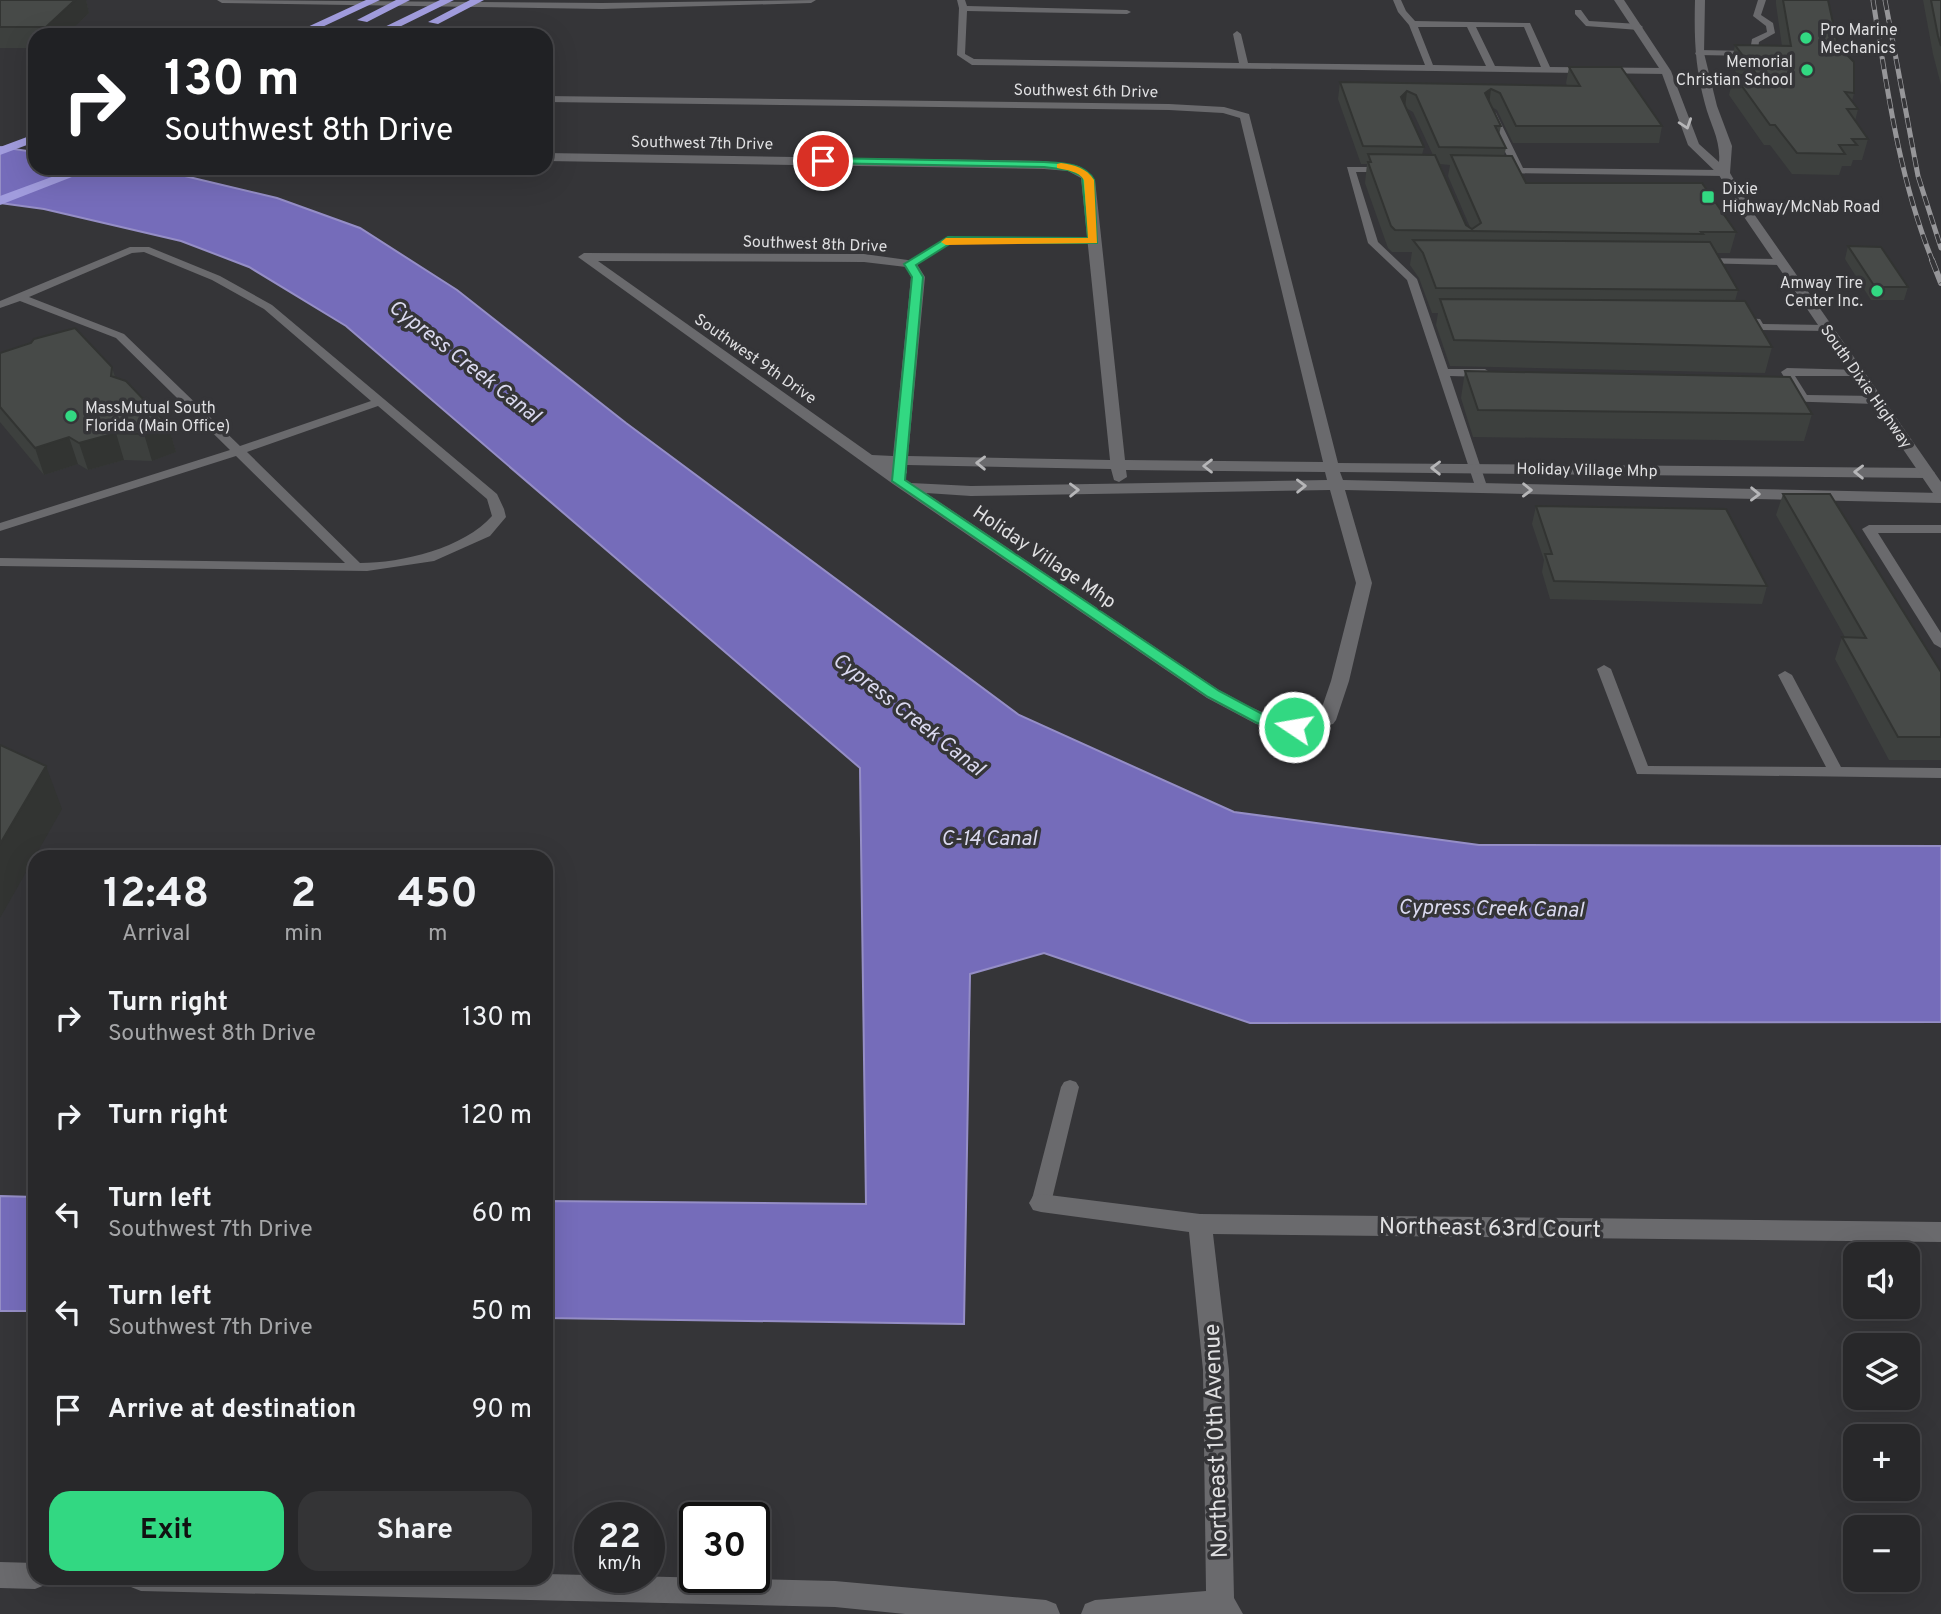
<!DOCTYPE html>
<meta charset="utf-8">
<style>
body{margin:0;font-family:Overpass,sans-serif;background:#343436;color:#f1f3f6;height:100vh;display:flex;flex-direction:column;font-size:26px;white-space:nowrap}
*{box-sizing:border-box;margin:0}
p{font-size:23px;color:#a5a6a8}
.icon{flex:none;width:38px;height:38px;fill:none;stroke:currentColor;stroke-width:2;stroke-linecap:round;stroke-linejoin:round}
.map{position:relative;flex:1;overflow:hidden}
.side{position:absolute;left:28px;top:850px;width:525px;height:735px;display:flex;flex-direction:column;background:#28282a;border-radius:21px;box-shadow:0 7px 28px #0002,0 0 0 2px #444447}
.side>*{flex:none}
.guide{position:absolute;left:28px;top:28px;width:525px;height:147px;border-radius:21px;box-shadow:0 7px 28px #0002,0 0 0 2px #444447;background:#202124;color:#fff;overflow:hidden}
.buttons{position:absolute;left:1843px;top:1242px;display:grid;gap:14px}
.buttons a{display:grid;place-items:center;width:77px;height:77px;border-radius:14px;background:#28282a;box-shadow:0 7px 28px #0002,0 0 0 2px #444447;font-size:35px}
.speed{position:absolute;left:574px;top:1502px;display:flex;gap:14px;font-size:35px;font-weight:700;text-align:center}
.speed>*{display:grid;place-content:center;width:91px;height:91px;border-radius:50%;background:#28282a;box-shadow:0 7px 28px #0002,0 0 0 2px #444447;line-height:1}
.speed small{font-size:18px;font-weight:400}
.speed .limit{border:4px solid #111;border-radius:10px;background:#fff;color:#111}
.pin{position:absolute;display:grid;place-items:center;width:60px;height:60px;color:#fff;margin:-30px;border:4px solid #fff;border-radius:50%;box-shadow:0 2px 7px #0007}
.me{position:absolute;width:77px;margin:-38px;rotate:282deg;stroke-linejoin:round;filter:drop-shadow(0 0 5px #0008)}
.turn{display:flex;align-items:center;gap:24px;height:147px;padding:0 21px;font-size:32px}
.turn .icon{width:91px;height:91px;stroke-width:2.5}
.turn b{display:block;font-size:49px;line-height:60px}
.eta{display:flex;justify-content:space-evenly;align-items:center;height:119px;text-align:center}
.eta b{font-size:42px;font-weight:700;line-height:49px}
.cta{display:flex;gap:14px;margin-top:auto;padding:14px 21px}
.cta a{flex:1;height:80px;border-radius:21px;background:#32d882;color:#111;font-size:28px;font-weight:700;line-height:80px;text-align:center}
.cta a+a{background:#343436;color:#f1f3f6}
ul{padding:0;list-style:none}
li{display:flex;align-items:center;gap:21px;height:98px;padding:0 21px}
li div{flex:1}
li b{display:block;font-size:26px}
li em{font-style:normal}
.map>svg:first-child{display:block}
.water{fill:#756cba;stroke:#958ec6;stroke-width:2}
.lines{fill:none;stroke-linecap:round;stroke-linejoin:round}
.service{fill:#6a6a6d;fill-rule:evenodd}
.minor{fill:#6a6a6d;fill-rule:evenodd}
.secondary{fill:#6a6a6d;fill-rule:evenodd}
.motorway{fill:#a19cdd;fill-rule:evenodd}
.rail-far1-casing{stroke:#969699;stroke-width:5}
.rail-casing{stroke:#969699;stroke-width:6}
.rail-far1{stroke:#353538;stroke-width:3.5;stroke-dasharray:10;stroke-linecap:butt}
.rail{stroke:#353538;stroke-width:4.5;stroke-dasharray:12;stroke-linecap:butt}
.wall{fill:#3d403e;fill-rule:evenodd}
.shaded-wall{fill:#323432}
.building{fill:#474a48;stroke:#323432;stroke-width:2}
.oneway{stroke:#b6b6b8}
.route{fill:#32d882;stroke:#208c54;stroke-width:2}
.slow{fill:#f59e0b}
.poi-dot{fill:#32d882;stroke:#353538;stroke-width:2.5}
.labels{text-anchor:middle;stroke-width:7;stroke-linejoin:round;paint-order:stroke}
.far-poi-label{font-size:16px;fill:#dfdfe1;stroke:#353538;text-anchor:start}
.far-street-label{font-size:16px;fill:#dfdfe1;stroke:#353538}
.street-label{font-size:19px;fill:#dfdfe1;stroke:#353538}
.water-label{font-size:21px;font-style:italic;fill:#dad9ef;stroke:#353538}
.near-street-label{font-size:23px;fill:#dfdfe1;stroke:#353538}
</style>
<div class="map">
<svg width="1941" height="1614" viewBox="0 0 1941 1614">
<rect width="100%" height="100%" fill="#353538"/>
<path class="water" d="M0 147 35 152V168H142L168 172 277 198 360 228 457 290 626 423 1019 715 1234 812 1479 845 1941 846V1022L1250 1023 1044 953 970 974 964 1324 546 1318V1201L866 1204 860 768 346 326 249 267 181 241 44 209 0 203Z
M0 1196 35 1197V1311H0Z"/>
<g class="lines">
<path class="service" d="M957 0H965L967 6 1127 10 1131 12 1127 14 967 11 965 54 974 59 1239 63 1233 34 1237 31 1241 34 1248 63 1425 65 1409 25 1398 12 1393 0H1401L1406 11 1415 21 1530 23 1550 67 1666 68 1670 71 1666 74 972 65 957 55 959 8ZM1418 27H1467L1486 66 1433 65ZM1476 27H1524L1541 67 1495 66Z
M1758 0H1766L1761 15 1773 23 1775 33 1759 42 1757 56 1696 55 1695 53 1699 50 1750 51 1752 39 1767 32 1766 26 1753 16Z
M1575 10H1581L1589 21 1639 24 1643 27 1639 30 1586 26 1575 14Z
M1491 110 1496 113 1523 168 1724 170 1729 173 1724 176 1496 173V169L1513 168 1486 113Z
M1347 167H1389L1391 169 1386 172H1356L1378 242 1417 279 1448 369H1485L1491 373 1485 377 1450 376 1488 489 1487 492H1477L1476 489 1407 280 1368 243Z
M948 237 1094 238 1099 241 1094 244 950 243 914 266 905 264Z
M130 247H149L220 276 272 305 497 494 504 509 506 517 490 536 434 561 367 571 0 566V558L345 563 236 456 0 531V523L230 450 116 338 20 301 0 308V301ZM144 252 212 280 264 309 371 401 240 446 124 334 29 297 132 253ZM378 406 487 499 492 516C464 548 402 563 360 563L247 452Z
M1700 258 1781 259 1786 262 1781 265 1696 263 1695 261Z
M1745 318 1760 319 1763 324 1826 325 1832 328 1826 331 1760 330 1753 324 1741 323V319Z
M1787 368 1861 370V374L1857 376H1795L1807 395 1876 396 1882 400 1876 404 1780 401V395H1795L1781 372Z
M1869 525H1941V533H1878L1941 633V648L1934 644 1862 529Z
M1604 665 1611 669 1648 766 1826 767 1778 675 1785 671 1792 675 1841 767 1941 768V778L1637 774 1597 669Z
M1070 1080 1076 1082 1079 1087 1051 1203 1048 1208 1041 1211 1034 1208 1031 1203 1061 1087 1064 1082Z"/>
<path class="minor" d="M546 96 1169 104 1224 107 1249 114 1338 463 1927 468 1935 473 1927 478 1340 472 1343 480 1941 493V503L1345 490 1372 583 1349 681 1336 720 1333 724 1294 733 1256 724 1207 698 893 484 578 257 584 253 864 254 915 261 925 277 908 456 1110 460 1081 178 1068 171 1044 169 546 161V153L1044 161 1079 166 1095 180 1125 460 1323 462 1240 118 1223 113 1169 110 546 102ZM598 261 864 262 906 267 911 277 893 456 872 455ZM907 465 1111 469 1114 480 1119 482 1127 477 1126 470 1325 472 1327 480 971 486 911 483 902 477 907 473ZM1330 490 1356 583 1331 681 1319 716C1275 725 1257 710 1219 690L926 493 971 496Z
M1041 1194 1200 1214 1941 1222V1242L1213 1234 1229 1370 1234 1598 1243 1614H1081L1085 1604 1095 1600 1206 1591 1203 1370 1189 1232 1041 1212 1033 1210 1029 1203 1033 1196Z
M0 1562 35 1563V1578H48L45 1585 35 1589 0 1588Z
M546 1574 835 1581 1046 1600 1056 1604 1060 1614H905L835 1607 141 1591 131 1587 127 1578H546Z"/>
<path class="secondary" d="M217 0 602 3 816 0 811 3 602 9 222 3Z
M1614 0H1624L1671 71 1699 144 1719 162C1721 140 1710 124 1705 104 1695 67 1694 38 1695 0H1705L1704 53 1717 106 1732 146 1730 173 1754 214 1941 482V498L1933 493 1742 214 1719 175 1688 145 1661 71Z"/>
<path class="motorway" d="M366 0H380L305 35H290Z
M396 0H410L367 22 357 20Z
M440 0H454L383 35H368Z
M470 0H484L438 24 428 22Z
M35 134V142L0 155V147Z
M76 168H95L0 205V196Z"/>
<g class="rail-far1-casing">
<path id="rail-far1" d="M1873 0C1887 88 1899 179 1933 262
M1885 0 1918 176 1941 248"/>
</g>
<g class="rail-casing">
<path id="rail" d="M1932 260 1941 283"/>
</g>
<use href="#rail-far1" class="rail-far1"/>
<use href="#rail" class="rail"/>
</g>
<path class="wall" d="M0 0H86L89 13 66 35H35V48H0Z
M1776 0H1828L1838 46 1854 93 1852 101 1858 109 1855 121 1868 139 1862 160H1853L1851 166H1842L1839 175 1792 174 1770 145H1764L1729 95 1734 75H1738L1731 65 1735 45 1782 46 1776 4Z
M1923 0H1941V85L1933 54Z
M1569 67 1662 126 1659 143H1513L1497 110 1492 107 1501 126 1499 135 1506 148 1504 156 1526 183 1736 232 1730 253H1716L1738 290 1735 301 1772 347 1765 373 1450 366 1436 325 1438 313H1432L1419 278 1410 265 1412 252H1392L1388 248 1365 183 1367 164H1361L1338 99 1340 82 1567 86 1566 83ZM1406 108 1413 112 1433 155H1422L1424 147ZM1440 164 1450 165 1448 176 1470 227 1466 225Z
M1848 246 1908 287 1904 300H1871L1845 259Z
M0 353 112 367 115 377 168 425 176 452 152 461 124 460 88 470 78 464 44 475 0 422Z
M1465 371 1812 414 1804 441 1473 437 1461 398Z
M1783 494 1941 672V760H1889L1835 659 1842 637H1845L1776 515Z
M1536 506 1767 586 1762 604 1550 599 1542 572 1544 560 1532 524Z"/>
<path class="shaded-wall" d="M68 0H86L89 13 66 35H48L46 27Z
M1491 89 1489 106 1485 93Z
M1407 91 1405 108 1401 97Z
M168 425 176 452 152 461 144 434Z
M116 433 124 460 88 470 79 443Z
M69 437 78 464 44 475 35 448Z
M46 766 62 809 0 918V844Z"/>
<path class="building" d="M0 0H75L46 27H0Z
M1783 0H1828L1838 46 1854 62V93L1845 92 1858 109H1847L1868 139H1852L1857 145H1839L1845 154 1797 153 1775 125H1770L1734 75H1757L1735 45 1791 46Z
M1931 0H1941V46L1938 36Z
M1569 67H1621L1662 126H1516L1500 93 1491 89 1485 93 1501 126H1495L1506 148 1439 147 1416 95 1407 91 1401 97 1424 147 1363 146 1340 82 1580 86Z
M1368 154 1435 155 1466 225 1472 229 1481 223 1451 155 1512 156 1526 183H1702L1736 232H1701L1703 234 1395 230 1391 226 1368 162H1371Z
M1413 240 1710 242 1738 290 1436 288 1423 253Z
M1848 246 1881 247 1908 287H1875Z
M1440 299 1745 301 1772 347 1454 340Z
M75 328 112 367 111 376 126 381 168 425 144 434 116 433 79 443 69 437 35 448 0 407V353L31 343 34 339Z
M1465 371 1790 377 1812 414 1478 410Z
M1783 494H1830L1941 672V737H1898L1842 637 1866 638Z
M1536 506 1726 509 1767 586 1554 581 1545 554H1552Z
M0 745 46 766 0 844Z"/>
<defs><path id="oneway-chevron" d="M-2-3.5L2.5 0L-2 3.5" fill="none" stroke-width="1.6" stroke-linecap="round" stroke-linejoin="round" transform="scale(1.75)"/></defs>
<g class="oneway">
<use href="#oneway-chevron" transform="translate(1686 124) rotate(71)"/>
<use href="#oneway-chevron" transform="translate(981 463) rotate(-179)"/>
<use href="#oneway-chevron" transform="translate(1208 466) rotate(-180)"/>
<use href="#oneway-chevron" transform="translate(1436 468) rotate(-179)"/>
<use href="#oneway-chevron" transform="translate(1859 472) rotate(-179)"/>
<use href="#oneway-chevron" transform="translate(1301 486) rotate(-1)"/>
<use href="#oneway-chevron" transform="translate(1074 490) rotate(-1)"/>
<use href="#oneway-chevron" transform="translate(1527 490) rotate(1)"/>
<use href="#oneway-chevron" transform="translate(1755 494) rotate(1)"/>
</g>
<path class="route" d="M823 158 1044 162C1062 163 1085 163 1094 180L1097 243H951L916 265 923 277 905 480 1219 691 1266 716 1300 723 1302 727 1300 730 1294 731 1257 723 1208 697 892 481 912 277 904 264 948 237 1088 238 1082 176 1068 170 1044 167 819 163V159Z"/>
<path class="slow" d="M1061 163C1074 165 1087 168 1094 180L1097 243 946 245 941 242 946 238H1088L1084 180C1079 171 1066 170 1057 168V164Z"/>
<g class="poi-dot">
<circle cx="1806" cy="38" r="7"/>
<circle cx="1807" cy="70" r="7"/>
<rect x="1701" y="190" width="14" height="14" rx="3.5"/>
<circle cx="1877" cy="291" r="7"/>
<circle cx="71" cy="416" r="7"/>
</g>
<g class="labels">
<g class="far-poi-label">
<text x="1820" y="35">Pro Marine<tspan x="1820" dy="18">Mechanics</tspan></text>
<text x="1793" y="67" text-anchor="end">Memorial<tspan x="1793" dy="18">Christian School</tspan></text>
<text x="1722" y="194">Dixie<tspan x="1722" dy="18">Highway/McNab Road</tspan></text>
<text x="1863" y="288" text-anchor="end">Amway Tire<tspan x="1863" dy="18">Center Inc.</tspan></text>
<text x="85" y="413">MassMutual South<tspan x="85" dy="18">Florida (Main Office)</tspan></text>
</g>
<g class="far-street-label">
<text transform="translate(1086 90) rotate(1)" y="6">Southwest 6th Drive</text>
<text transform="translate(702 142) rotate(1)" y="6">Southwest 7th Drive</text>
<text transform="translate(815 243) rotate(2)" y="6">Southwest 8th Drive</text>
<text transform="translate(756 358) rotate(35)" y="6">Southwest 9th Drive</text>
<text transform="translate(1867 386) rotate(55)" y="6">South Dixie Highway</text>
<text transform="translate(1587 469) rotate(1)" y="6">Holiday Village Mhp</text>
</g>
<g class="street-label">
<text transform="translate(1045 556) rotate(34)" y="7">Holiday Village Mhp</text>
</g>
<g class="water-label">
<text transform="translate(465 361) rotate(38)" y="7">Cypress Creek Canal</text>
<text transform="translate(909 714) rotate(38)" y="7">Cypress Creek Canal</text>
<text x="989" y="845">C-14 Canal</text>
<text transform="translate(1491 908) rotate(1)" y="7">Cypress Creek Canal</text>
</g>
<g class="near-street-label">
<text transform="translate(1490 1227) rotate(1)" y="8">Northeast 63rd Court</text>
<text transform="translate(1215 1441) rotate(-92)" y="8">Northeast 10th Avenue</text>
</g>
</g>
</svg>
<div class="buttons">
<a><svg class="icon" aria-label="sound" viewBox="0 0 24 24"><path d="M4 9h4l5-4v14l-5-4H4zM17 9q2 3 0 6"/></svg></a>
<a><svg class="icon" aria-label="layers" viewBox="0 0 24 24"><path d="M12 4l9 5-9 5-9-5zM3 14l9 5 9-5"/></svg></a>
<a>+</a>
<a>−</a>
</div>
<div class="speed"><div>22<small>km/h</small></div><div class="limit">30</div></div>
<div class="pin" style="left:823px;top:161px;background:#d93025"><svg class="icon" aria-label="arrive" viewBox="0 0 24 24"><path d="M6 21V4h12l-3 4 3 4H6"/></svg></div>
<svg class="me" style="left:1294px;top:727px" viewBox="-20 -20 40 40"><circle r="17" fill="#32d882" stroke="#fff" stroke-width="3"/><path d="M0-11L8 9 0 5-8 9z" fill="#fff"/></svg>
<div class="guide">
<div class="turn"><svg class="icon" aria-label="right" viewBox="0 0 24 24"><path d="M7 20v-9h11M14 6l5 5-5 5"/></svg><div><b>130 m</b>Southwest 8th Drive</div></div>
</div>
<section class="side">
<div class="eta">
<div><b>12:48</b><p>Arrival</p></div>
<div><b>2</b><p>min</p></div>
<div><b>450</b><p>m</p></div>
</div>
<ul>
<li><svg class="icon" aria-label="right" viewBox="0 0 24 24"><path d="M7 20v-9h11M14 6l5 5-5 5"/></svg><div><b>Turn right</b><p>Southwest 8th Drive</p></div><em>130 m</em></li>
<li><svg class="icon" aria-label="right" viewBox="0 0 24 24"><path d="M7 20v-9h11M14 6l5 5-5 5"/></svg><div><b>Turn right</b></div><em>120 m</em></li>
<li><svg class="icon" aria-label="left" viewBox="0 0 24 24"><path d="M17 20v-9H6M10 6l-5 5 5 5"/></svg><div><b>Turn left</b><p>Southwest 7th Drive</p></div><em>60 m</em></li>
<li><svg class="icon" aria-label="left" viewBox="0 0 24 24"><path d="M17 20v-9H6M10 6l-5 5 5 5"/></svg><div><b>Turn left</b><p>Southwest 7th Drive</p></div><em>50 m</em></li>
<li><svg class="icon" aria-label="arrive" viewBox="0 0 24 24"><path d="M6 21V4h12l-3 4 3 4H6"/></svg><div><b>Arrive at destination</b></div><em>90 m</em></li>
</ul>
<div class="cta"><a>Exit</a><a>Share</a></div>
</section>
</div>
